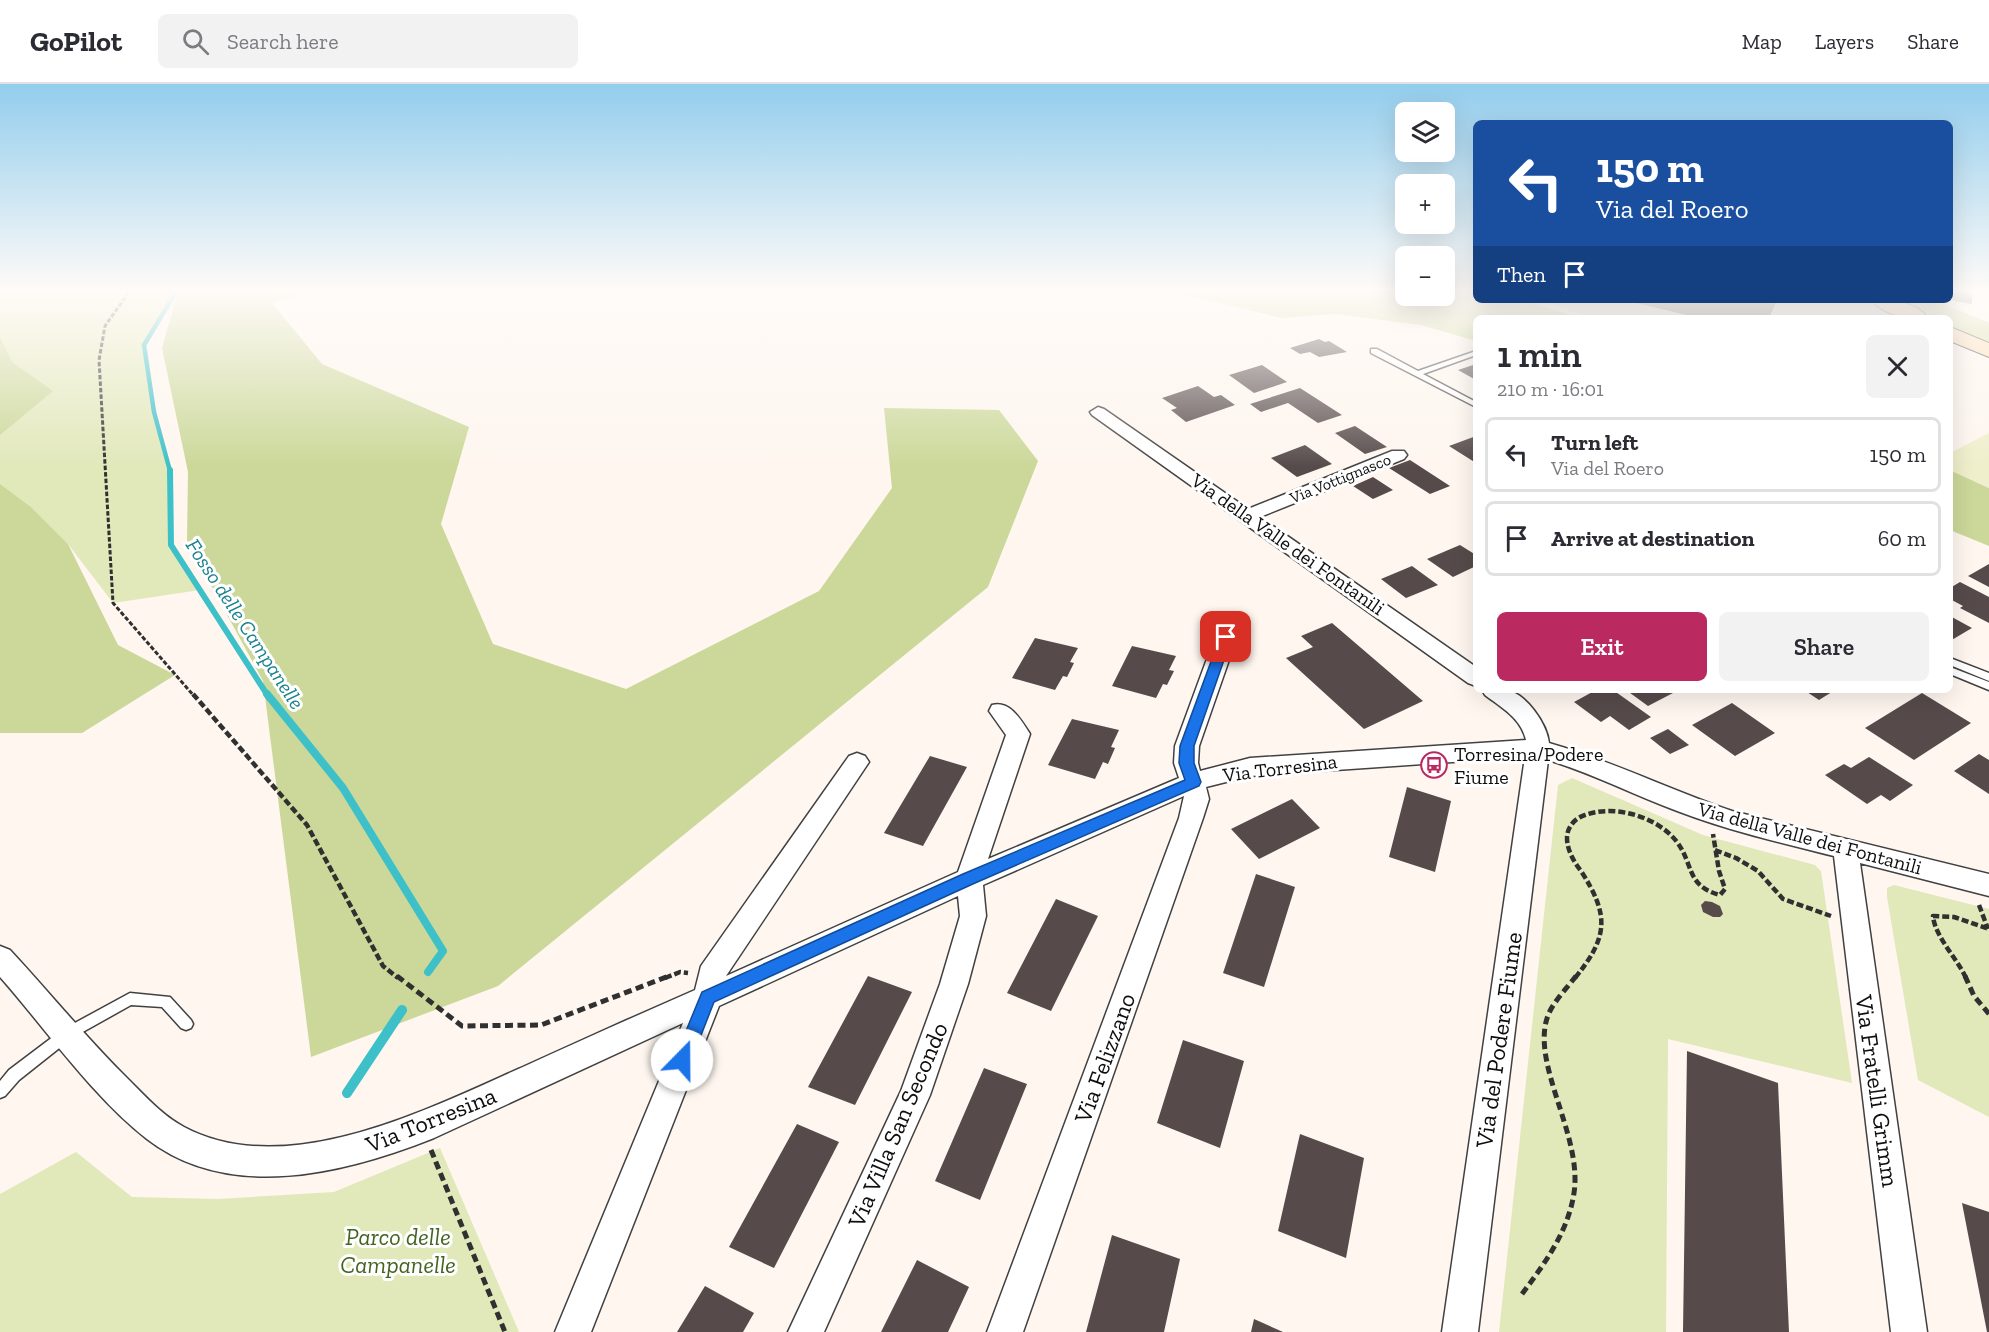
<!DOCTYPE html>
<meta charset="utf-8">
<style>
body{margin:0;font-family:"Zilla Slab",serif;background:#f2f2f3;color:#2b2b33;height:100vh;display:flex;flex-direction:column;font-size:22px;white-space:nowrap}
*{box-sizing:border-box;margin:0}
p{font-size:20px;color:#7c7c81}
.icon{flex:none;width:33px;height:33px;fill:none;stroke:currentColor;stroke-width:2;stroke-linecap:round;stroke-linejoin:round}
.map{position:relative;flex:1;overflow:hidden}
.panel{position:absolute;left:1473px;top:231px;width:480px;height:378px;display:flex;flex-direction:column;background:#fff;border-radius:9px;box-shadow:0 6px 24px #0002}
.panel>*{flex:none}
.top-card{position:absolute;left:1473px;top:36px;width:480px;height:183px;border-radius:9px;box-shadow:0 6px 24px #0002;background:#1a4fa0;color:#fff;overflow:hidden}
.controls{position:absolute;left:1395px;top:18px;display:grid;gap:12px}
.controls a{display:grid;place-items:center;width:60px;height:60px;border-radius:9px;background:#fff;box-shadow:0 6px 24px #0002;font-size:30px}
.pin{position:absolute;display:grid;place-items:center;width:51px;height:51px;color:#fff;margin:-26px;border-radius:12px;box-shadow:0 3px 9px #0006}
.me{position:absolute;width:66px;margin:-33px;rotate:22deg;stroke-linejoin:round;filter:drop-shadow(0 0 4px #0008)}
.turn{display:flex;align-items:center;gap:21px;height:126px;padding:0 24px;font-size:27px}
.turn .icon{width:78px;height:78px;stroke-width:2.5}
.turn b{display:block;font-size:42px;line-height:51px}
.then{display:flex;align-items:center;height:57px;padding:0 24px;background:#0003;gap:12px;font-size:22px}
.round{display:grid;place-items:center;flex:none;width:63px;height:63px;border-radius:9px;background:#f2f2f3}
.overview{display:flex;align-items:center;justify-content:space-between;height:102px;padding:0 24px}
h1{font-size:36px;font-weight:600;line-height:45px}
.cta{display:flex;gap:12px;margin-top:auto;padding:12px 24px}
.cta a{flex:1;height:69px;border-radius:9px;background:#ba2a60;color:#fff;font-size:24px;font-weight:600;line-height:69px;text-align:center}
.cta a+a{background:#f2f2f3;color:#2b2b33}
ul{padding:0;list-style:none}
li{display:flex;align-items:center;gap:18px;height:75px;margin:0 12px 9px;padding:0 12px;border:3px solid #e1e1e2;border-radius:9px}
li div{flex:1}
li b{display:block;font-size:22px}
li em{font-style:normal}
header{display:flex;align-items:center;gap:36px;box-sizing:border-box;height:84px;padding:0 30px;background:#fff;border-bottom:2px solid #e1e1e2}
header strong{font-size:28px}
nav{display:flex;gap:33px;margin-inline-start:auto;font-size:21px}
.search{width:420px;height:54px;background:#f2f2f3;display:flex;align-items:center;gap:15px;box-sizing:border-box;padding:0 21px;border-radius:9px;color:#7c7c81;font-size:22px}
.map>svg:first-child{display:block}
.industrial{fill:#e8e2ec}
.green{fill:#e1e8ba}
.forest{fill:#cbd899}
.pitch{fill:#efefcb}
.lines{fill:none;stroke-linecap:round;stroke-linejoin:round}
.stream-far3{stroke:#3ec0c9;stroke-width:4.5}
.stream-far2{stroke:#3ec0c9;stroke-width:6}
.stream-far1{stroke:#3ec0c9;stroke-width:8}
.stream{stroke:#3ec0c9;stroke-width:10}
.building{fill:#564b4a}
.lane-casing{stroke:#414141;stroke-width:3}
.street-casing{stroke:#414141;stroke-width:3}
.secondary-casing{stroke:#303030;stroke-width:2}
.path-far2{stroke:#303030;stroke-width:3;stroke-dasharray:4.5 2;stroke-linecap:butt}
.path-far1{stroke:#303030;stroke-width:4.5;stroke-dasharray:7 3;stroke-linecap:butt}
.path{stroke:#303030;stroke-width:5;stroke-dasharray:8 4.5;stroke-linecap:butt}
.lane{fill:#fff;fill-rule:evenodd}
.street{fill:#fff;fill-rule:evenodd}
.secondary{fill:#fcd9ac;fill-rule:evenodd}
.route{fill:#1a73e8;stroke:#114b97;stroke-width:1.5}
.labels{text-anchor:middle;stroke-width:6;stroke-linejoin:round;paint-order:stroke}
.far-street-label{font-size:16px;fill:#0e0e0e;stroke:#fff}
.street-label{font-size:20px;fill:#0e0e0e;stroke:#fff}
.poi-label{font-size:20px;fill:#0e0e0e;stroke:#fff;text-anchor:start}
.water-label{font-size:21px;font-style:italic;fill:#1a828e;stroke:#fff}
.near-street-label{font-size:24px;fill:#0e0e0e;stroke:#fff}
.near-park-label{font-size:24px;font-style:italic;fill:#446420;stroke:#fff}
</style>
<header>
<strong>GoPilot</strong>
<div class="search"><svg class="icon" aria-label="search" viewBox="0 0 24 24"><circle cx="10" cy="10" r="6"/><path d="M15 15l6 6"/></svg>Search here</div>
<nav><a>Map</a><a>Layers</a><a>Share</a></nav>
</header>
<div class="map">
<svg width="1989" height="1248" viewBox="0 0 1989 1248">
<rect width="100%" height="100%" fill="#fef6ef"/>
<path class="industrial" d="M1538 216H1870L1908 234H1591Z"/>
<path class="green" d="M0 208H176L144 261 154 328 170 382 171 461 200 506 113 519 68 460 32 424 0 584Z
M1572 694 1703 751 1815 781 1821 787 1852 999 1668 955 1666 1248H1499L1558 701Z
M1894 801 1989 825V1033L1918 996 1887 813V804Z
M440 1064 519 1248H0V1110L76 1068 132 1113 218 1115 334 1108Z"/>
<path class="forest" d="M178 208H310L272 219 322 280 469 343 441 440 493 560 626 605 819 507 892 404 884 324 999 326 1038 377 988 503 498 902 311 973 263 597 187 457 188 388 162 264Z
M1174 208H1405L1406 212 1476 208V216H1522L1580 234H1476V257L1421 241 1336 230 1281 234Z
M1892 216H1935L1989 239V262L1950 243V234H1930Z
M0 253 12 278 53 307 0 351Z
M1950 386 1989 404V462L1950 446Z
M0 400 32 424 68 460 118 561 175 591 82 649H0Z"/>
<path class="pitch" d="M1989 349V404L1950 386V369Z"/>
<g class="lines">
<path class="stream-far3" d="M170 387 154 328 144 261 176 208"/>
<path class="stream-far2" d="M170 386 171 461 268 612"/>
<path class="stream-far1" d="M267 610 343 704 443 867 428 888"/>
<path class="stream" d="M347 1009 402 926"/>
</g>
<path class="building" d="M1950 208H1972V220L1950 216Z
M1777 216 1769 234H1699L1628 217Z
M1319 255 1325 258 1329 257 1347 268 1319 273 1310 268 1300 270 1290 264Z
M1476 280V296L1458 286Z
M1262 281 1287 298 1254 309 1229 291Z
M1198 302 1214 313 1221 311 1235 321 1186 338 1171 326 1177 324 1162 314Z
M1300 304 1342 331 1318 339 1288 319 1261 328 1250 320Z
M1355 342 1387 363 1365 370 1335 349Z
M1476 352V379L1449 362Z
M1305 361 1332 380 1297 393 1271 374Z
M1410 376 1450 402 1430 410 1389 384Z
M1373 393 1393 406 1373 415 1353 402Z
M1460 461 1476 471V482L1453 493 1427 475Z
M1989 480V503L1968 492Z
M1412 482 1438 501 1406 514 1381 495Z
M1960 498 1989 513V539L1960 524 1963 522 1950 515V504Z
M1950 532 1972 544 1950 557Z
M1332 539 1423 617 1364 645 1286 574 1313 563 1301 552Z
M1035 554 1078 564 1070 578 1074 579 1067 593 1063 592 1055 606 1012 594Z
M1132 562 1176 572 1169 586 1174 587 1167 601 1163 600 1156 614 1112 602Z
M1596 606H1613L1651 633 1629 646 1610 632 1601 638 1574 618Z
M1626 606H1668L1673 609 1648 622Z
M1804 606H1835L1819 616Z
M1922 609 1971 639 1914 676 1865 644Z
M1732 619 1775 649 1735 672 1692 641Z
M1072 635 1119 646 1111 663 1115 664 1108 680 1103 678 1095 695 1048 681Z
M1668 645 1689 661 1670 670 1650 654Z
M1979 670 1989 676V710L1954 687Z
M930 672 967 683 923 762 884 749Z
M1869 673 1913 701 1890 717 1881 711 1867 720 1825 691 1844 680 1851 684Z
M1407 703 1451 717 1435 788 1389 773Z
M1292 715 1320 744 1259 775 1231 745Z
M1256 790 1295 803 1264 903 1223 889Z
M1056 815 1098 832 1051 927 1007 909Z
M1705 817 1712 818 1720 822 1723 830 1720 833H1713L1703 828 1701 821Z
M868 892 912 908 855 1021 808 1003Z
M1183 956 1244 977 1220 1064 1157 1039Z
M1687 967 1778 999 1789 1248H1683Z
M984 984 1027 1000 980 1116 935 1097Z
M797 1040 839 1058 774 1184 729 1163Z
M1300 1050 1364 1074 1346 1174 1278 1147Z
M1962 1119 1989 1128V1248H1987Z
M1112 1151 1180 1175 1164 1248H1086Z
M917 1176 969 1203 948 1248H881Z
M705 1202 754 1229 743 1248H677Z
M1254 1235 1283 1248H1251Z"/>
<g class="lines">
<g class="lane-casing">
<path id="lane" d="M1371 265H1377L1418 287 1476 267V271L1423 290 1476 318V323L1371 269Z
M1950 574 1989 589V597L1950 581Z
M1950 583 1989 598V606L1950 590Z
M130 909 170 913 191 936 193 940 191 944 186 946 181 944 162 923 131 921 72 954 19 996 5 1012 0 1014V997L9 986 62 946Z"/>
</g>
<g class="street-casing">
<path id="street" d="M1098 323 1104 325 1248 425 1392 367H1404L1407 371 1404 375 1260 433 1476 583V602L1468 599 1092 331 1090 328Z
M1226 546 1233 548 1237 553 1199 662 1198 679 1200 687 1250 674 1526 656C1521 634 1502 624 1485 611L1482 606C1490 606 1498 605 1506 606 1526 609 1547 640 1549 659 1612 677 1670 706 1732 727L1989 790V812L1860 779 1927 1248H1891L1834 772C1782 759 1730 747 1680 728 1636 712 1594 690 1548 676L1478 1248H1442L1525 673 1250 692 1206 703 1209 715 1203 734 1023 1248H987L1179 734 1184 712 983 801 986 832 968 900 930 1011 824 1248H788L901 1007 940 900 960 832 958 812 719 922 591 1248H555L683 939 434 1054C346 1089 230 1119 147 1055 92 1012 46 945 0 893V862L10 866C50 909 87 955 129 996 146 1013 163 1032 184 1043 287 1098 430 1024 525 982 582 956 638 931 695 906L701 882 849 672 857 669 865 672 869 678 726 892 958 788 1006 651 989 627 992 621C1010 616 1021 636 1030 650L988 775 1179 694 1174 679 1175 662 1215 553 1219 548Z"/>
</g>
<g class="secondary-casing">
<path id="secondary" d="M1872 216C1891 216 1916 217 1928 234 1910 234 1884 233 1872 216Z
M1950 243 1989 259V273L1950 257Z"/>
</g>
<path class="path-far2" d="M129 208 105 242 99 276 113 519 194 612"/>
<path class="path-far1" d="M193 610 307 741 383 882 398 894
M1715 766 1736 774 1758 787 1783 815 1831 832
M1979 821 1988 845
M665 894 680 888 688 889
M1575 894C1608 853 1610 832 1581 787 1574 778 1567 766 1567 754 1567 743 1575 734 1585 731 1615 720 1658 733 1677 758 1694 781 1686 802 1720 811L1725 805 1719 787 1713 750
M1966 894C1957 874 1935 853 1933 832L1954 833 1989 845"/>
<path class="path" d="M397 892 462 942 541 941 669 892
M1965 892 1974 912 1989 930
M431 1066 505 1248
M1522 1210C1545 1179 1568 1148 1574 1109 1583 1050 1528 977 1549 929 1555 916 1567 904 1576 892"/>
<use href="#lane" class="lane"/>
<use href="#street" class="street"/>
<use href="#secondary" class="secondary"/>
</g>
<linearGradient id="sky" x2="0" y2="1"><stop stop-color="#93cded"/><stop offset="0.54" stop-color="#fffbf8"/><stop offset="1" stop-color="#fffbf8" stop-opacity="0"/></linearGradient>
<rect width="1989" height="383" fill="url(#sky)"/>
<path class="route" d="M1226 549 1232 553 1194 662V679L1201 698 1199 702 975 799 714 918 689 982 682 984 676 982 674 976 702 908 963 790 1185 696 1179 679 1180 662 1220 553Z"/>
<defs>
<g id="bus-ring" transform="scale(1.35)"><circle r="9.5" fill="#fff" stroke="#ba2a60" stroke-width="1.5"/><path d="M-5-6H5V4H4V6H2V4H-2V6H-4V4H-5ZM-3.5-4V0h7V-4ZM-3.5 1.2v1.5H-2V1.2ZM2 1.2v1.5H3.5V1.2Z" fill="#ba2a60"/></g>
</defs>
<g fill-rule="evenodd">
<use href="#bus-ring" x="1434" y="681"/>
</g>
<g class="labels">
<g class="far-street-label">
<text transform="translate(1340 394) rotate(-22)" y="6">Via Vottignasco</text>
</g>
<g class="street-label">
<text transform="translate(1288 460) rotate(35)" y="7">Via della Valle dei Fontanili</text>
<text transform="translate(1280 684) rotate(-7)" y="7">Via Torresina</text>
<text transform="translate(1810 754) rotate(15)" y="7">Via della Valle dei Fontanili</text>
</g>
<g class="poi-label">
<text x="1454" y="677">Torresina/Podere<tspan x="1454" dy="23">Fiume</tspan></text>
</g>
<g class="water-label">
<text transform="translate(245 540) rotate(57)" y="7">Fosso delle Campanelle</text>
</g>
<g class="near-street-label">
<text transform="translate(1499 956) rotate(-82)" y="8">Via del Podere Fiume</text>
<text transform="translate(1105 974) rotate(-70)" y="8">Via Felizzano</text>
<text transform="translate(1877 1007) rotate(82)" y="8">Via Fratelli Grimm</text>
<text transform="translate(431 1036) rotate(-22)" y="8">Via Torresina</text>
<text transform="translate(898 1041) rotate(-67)" y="8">Via Villa San Secondo</text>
</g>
<g class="near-park-label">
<text x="398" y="1161">Parco delle<tspan x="398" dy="28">Campanelle</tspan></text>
</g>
</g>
</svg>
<div class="controls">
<a><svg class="icon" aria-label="layers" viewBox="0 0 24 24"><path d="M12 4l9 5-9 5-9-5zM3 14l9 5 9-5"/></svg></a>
<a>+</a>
<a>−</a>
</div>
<div class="pin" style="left:1226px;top:553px;background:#d93025"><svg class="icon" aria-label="arrive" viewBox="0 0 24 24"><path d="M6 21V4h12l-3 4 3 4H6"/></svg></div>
<svg class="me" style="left:682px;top:976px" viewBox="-20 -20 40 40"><circle r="19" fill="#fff"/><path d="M0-13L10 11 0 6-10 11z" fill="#1a73e8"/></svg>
<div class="top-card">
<div class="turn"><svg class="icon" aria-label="left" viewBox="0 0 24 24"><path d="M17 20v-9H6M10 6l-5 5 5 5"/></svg><div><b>150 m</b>Via del Roero</div></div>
<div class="then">Then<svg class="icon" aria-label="arrive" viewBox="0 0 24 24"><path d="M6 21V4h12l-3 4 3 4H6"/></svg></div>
</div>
<section class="panel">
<div class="overview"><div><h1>1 min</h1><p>210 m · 16:01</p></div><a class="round"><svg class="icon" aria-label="close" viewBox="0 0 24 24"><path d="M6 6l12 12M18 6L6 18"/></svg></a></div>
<ul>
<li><svg class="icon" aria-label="left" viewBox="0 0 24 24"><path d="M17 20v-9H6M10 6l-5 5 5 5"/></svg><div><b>Turn left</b><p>Via del Roero</p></div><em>150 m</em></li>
<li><svg class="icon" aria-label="arrive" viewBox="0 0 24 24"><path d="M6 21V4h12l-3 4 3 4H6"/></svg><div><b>Arrive at destination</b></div><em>60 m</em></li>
</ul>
<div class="cta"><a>Exit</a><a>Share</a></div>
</section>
</div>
